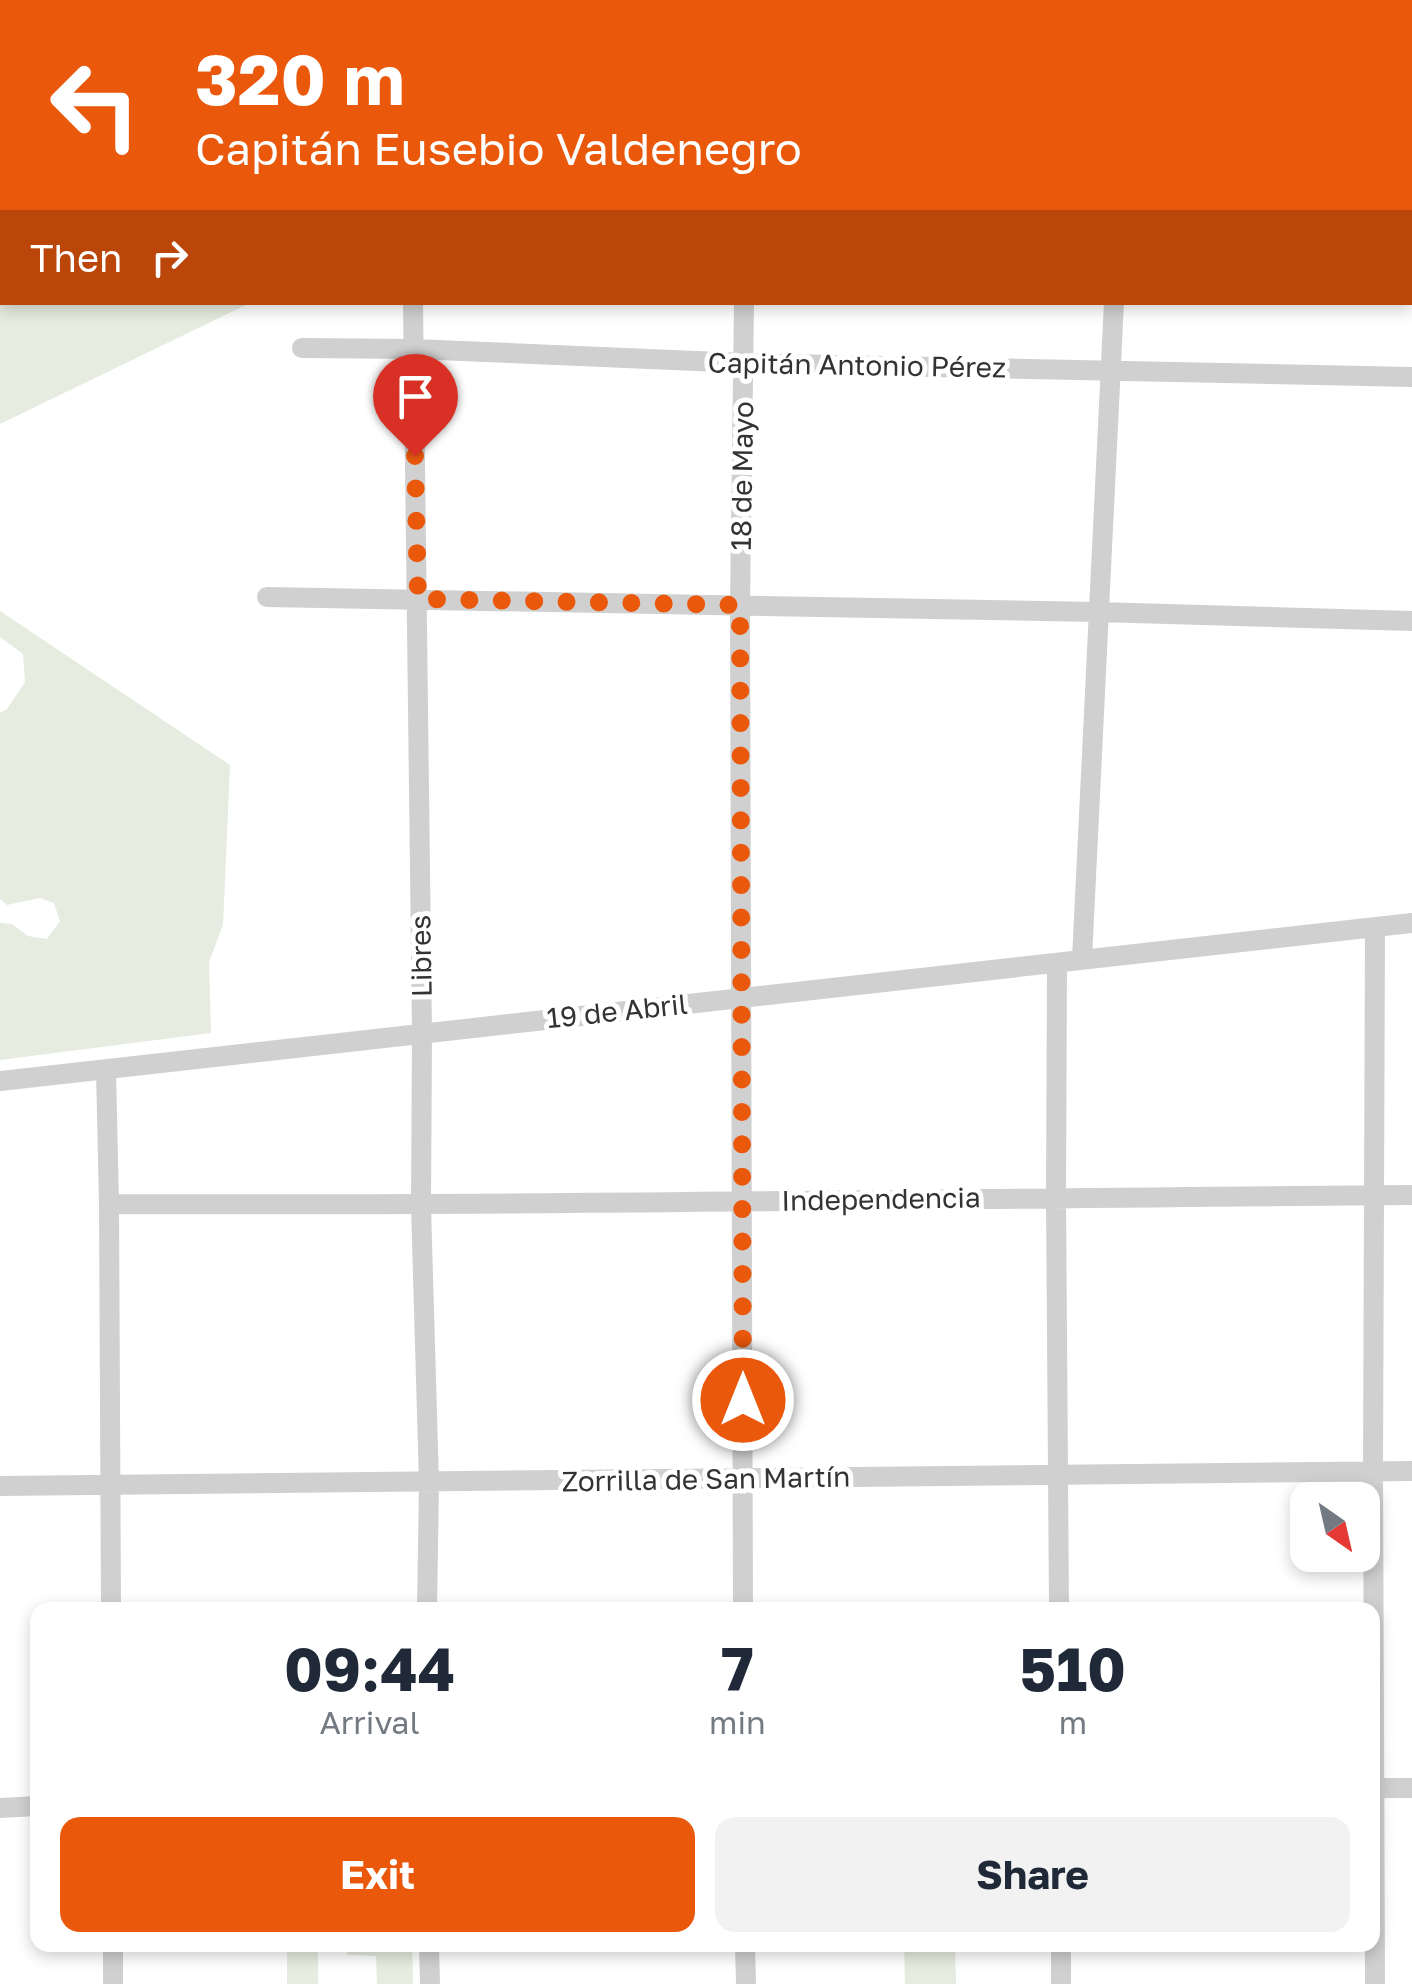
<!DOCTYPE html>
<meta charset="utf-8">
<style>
body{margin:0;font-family:"Golos Text",sans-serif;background:#f2f2f3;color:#1f2937;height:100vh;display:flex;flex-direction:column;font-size:38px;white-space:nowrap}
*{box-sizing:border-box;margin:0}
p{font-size:32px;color:#747a83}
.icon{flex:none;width:55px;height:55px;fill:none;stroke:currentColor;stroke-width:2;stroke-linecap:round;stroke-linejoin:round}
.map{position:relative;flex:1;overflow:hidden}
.details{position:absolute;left:30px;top:1602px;width:1350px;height:350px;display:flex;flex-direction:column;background:#fff;border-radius:20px;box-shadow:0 5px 15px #0003}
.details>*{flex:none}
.banner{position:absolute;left:0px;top:0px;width:1412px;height:305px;box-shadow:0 5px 15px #0003;background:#ea580c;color:#fff;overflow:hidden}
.needle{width:65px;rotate:146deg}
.buttons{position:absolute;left:1290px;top:1482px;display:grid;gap:20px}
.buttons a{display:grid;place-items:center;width:90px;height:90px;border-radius:20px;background:#fff;box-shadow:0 5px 15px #0003;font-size:50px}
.pin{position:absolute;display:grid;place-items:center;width:85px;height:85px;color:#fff;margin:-102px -42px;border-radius:50% 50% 50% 0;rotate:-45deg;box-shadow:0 0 10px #0007}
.pin .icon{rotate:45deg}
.me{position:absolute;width:110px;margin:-55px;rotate:0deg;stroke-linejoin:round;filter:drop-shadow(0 0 8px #0008)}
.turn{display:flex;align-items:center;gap:35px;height:210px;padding:0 30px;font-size:45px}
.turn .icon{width:130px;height:130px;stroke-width:2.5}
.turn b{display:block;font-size:70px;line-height:85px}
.then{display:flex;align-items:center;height:95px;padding:0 30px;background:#0003;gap:20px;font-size:38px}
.eta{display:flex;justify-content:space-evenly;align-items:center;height:170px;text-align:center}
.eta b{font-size:60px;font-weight:700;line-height:70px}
.action{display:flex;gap:20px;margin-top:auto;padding:20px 30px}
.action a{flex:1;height:115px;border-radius:20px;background:#ea580c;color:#fff;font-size:40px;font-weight:700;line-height:115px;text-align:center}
.action a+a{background:#f2f2f3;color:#1f2937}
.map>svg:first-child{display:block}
.green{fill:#e6ecdf}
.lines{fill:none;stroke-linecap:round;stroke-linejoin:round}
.minor{stroke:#d0d0d0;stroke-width:20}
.route{stroke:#ea580c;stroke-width:18;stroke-dasharray:0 32.4}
.labels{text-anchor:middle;stroke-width:10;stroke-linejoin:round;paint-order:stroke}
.street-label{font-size:28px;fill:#333;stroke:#fff}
</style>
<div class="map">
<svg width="1412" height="1984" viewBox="0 0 1412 1984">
<rect width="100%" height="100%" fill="#fff"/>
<path class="green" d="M2 100V270L0 272V133Z
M2 280V302L250 303 0 424V282Z
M0 611 230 765 223 925 209 962 211 1033 0 1060V923L12 924 28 936 47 939 60 921 54 903 40 898 7 905 0 899V713L7 709 25 682 23 654 0 637Z
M287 1945H318V1984H287Z
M347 1945H412L413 1984H377L376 1956 347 1955Z
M904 1945H955L956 1984H905Z"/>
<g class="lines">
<path class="minor" d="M407 0V2
M745 2V0
M1132 2V0
M1410 17H1412
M413 302 422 1033 421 1206 429 1483 427 1610
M302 348 414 349 743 363 1412 377
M267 597 1098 612 1412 621
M1375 929 1373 1472 1375 1984
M1082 959 1114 302
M1057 964 1056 1197 1059 1610
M106 1070 109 1204 111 1610
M0 1081 1412 923
M109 1204C544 1206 978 1198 1412 1195
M0 1486 1412 1471
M743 1610 740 605 744 302
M1372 1788H1412
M0 1808 38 1806
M113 1945V1984
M429 1945 430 1984
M745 1945 746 1984
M1061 1945V1984"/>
</g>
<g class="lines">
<path class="route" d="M415 456 418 599 740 605 743 1400"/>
</g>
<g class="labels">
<g class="street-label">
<text transform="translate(857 365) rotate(1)" y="10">Capitán Antonio Pérez</text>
<text transform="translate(742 476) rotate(-89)" y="10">18 de Mayo</text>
<text transform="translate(421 956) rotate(-91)" y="10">Libres</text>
<text transform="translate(617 1011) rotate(-6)" y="10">19 de Abril</text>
<text transform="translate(881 1199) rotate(-1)" y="10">Independencia</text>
<text transform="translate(706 1479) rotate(-1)" y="10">Zorrilla de San Martín</text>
</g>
</g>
</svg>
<div class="buttons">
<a><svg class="needle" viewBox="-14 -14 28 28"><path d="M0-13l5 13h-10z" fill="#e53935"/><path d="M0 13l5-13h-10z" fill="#747a83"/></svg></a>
</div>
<div class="pin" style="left:415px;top:456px;background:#d93025"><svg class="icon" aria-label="arrive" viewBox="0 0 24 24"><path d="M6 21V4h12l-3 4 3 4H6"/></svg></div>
<svg class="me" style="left:743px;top:1400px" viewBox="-20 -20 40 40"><circle r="17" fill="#ea580c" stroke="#fff" stroke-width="3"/><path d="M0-11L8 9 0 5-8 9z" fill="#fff"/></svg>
<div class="banner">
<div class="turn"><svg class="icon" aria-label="left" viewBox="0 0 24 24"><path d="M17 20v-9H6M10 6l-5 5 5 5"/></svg><div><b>320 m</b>Capitán Eusebio Valdenegro</div></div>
<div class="then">Then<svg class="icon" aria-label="right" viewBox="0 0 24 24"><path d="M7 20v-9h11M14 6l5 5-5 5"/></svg></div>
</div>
<section class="details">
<div class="eta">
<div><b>09:44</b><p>Arrival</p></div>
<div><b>7</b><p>min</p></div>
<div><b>510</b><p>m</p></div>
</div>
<div class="action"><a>Exit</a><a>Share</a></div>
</section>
</div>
